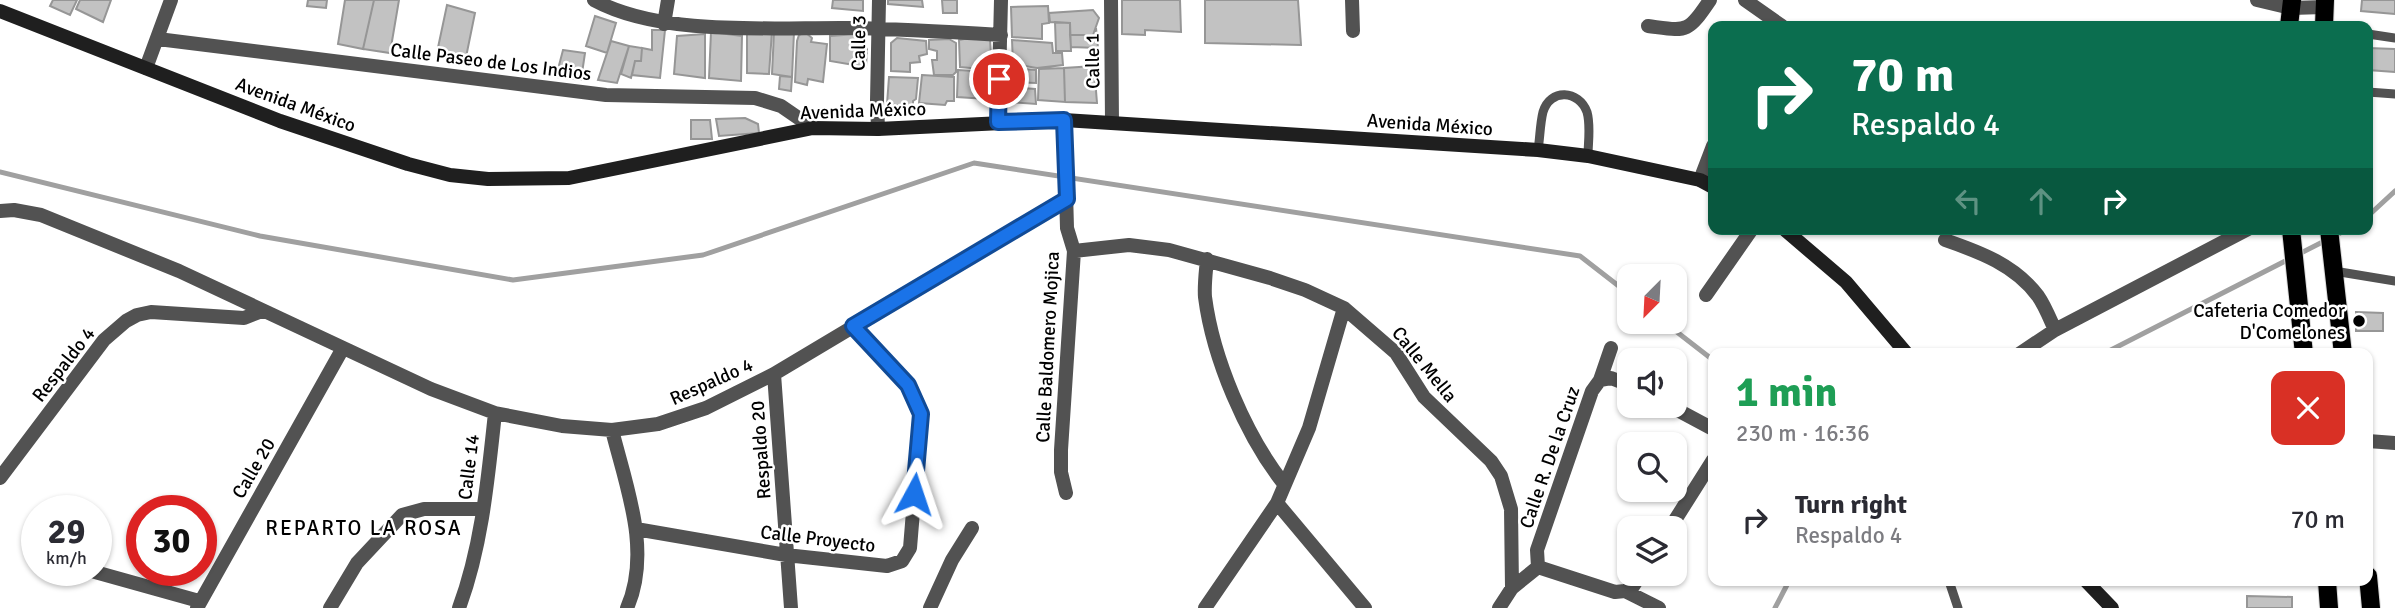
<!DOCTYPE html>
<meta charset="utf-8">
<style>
body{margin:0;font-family:Signika,sans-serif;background:#f7f7f7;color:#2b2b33;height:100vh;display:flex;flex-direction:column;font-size:26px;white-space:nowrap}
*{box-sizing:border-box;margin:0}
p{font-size:23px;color:#7c7c81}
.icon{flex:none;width:38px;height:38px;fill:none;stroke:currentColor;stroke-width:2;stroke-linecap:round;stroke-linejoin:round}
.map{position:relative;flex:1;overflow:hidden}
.panel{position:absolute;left:1708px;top:348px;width:665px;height:238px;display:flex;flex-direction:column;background:#fff;border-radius:14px;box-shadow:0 2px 5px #0004}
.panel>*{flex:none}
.top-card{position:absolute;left:1708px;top:21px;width:665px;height:214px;border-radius:14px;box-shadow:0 2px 5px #0004;background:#0b6e4f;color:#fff;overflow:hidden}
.needle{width:46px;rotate:204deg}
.tools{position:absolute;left:1617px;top:264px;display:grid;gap:14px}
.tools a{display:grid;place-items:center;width:70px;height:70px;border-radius:14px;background:#fff;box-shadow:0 2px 5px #0004;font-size:35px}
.speed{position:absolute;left:21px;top:495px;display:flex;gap:14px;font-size:35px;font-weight:700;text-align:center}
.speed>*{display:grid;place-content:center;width:91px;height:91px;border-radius:50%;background:#fff;box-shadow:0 2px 5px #0004;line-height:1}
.speed small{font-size:18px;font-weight:400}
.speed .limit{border:10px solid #d22;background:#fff;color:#111}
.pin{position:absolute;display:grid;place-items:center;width:60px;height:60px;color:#fff;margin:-30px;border:4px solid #fff;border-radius:50%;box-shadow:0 2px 7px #0007}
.me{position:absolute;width:77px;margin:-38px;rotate:5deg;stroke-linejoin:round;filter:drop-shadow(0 0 5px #0008)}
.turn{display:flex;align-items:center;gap:24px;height:147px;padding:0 28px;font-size:32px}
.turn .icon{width:91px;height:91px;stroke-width:2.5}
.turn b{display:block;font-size:49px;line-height:60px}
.lanes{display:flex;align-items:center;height:66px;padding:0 28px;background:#0003;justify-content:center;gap:35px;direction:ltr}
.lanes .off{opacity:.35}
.round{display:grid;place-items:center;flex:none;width:74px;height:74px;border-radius:14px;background:#f7f7f7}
.head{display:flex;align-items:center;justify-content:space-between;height:119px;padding:0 28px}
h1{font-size:42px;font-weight:700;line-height:52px;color:#1e9e55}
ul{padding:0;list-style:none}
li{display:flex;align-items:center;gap:21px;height:105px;padding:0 28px}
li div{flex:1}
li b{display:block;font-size:26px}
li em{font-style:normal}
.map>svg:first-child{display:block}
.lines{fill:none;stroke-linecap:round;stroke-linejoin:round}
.stream{stroke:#a0a0a0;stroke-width:5}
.building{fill:#c2c2c2;stroke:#969696;stroke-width:2}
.primary-casing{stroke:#dbdbdb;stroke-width:20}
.lane{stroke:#525252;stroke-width:9}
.street{stroke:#525252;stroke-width:14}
.secondary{stroke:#1f1f1f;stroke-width:14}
.primary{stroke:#000;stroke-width:18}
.route-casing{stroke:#114b97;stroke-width:18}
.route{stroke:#1a73e8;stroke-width:12}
.poi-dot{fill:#000;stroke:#fff;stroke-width:2.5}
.labels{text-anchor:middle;stroke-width:5;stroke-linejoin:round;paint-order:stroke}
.street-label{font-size:19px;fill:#000;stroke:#fff}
.poi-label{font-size:19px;fill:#000;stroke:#fff;text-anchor:end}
.neighbourhood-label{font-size:21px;letter-spacing:2px;fill:#000;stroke:#fff}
</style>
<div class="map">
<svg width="2395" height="608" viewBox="0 0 2395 608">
<rect width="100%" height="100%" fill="#fff"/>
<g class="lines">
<path class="stream" d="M0 172 260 236 513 280 703 255 974 163 1580 256 1629 294
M2368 216 2395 191
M1664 322 1713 360
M2103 354 2348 229
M1775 608 1789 581"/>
</g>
<path class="building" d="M53 0H77L70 15 50 6Z
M80 0H111L103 22 76 9Z
M308 0H327L326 8 307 6Z
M345 0H374L363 49 338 44Z
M374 0H399L390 53 363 49Z
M833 0H863V11L832 8Z
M888 0H922L923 7 888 4Z
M942 0H957V13H943Z
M1122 0H1180L1181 32 1145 30V35L1122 34Z
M1205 0H1298L1301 45 1205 43Z
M2362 0H2395V14L2361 11Z
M447 5 475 13 465 62 436 57Z
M1048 6 1049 23 1042 24V39L1012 37 1011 7Z
M1093 10 1099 18 1093 35H1070V23L1050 22 1049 13Z
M595 16 616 23 607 53 586 46Z
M1055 22 1070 23 1071 51H1056Z
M1096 28 1098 48 1071 47 1070 35H1093Z
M652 30H665L660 78 632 75 635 61H641L642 48 652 50Z
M772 31 769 74 747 73V32Z
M711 32 742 36 741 81 709 78Z
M774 32H794L792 77 772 74Z
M805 32 812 38 811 42 827 44 823 82 808 79 807 85 795 82 797 41 799 35Z
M705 34V78L674 74 677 36Z
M857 34 867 49 866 67 830 61V36Z
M980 36 990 40 992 70 960 67 959 40Z
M897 38 926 41 927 54 919 56 920 62 910 63V72L891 71V43Z
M949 39 956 43V72L953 75H934L932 60H937V51L929 49V40Z
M1012 40 1052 43 1053 53H1062L1063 65 1037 68 1013 64Z
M611 41 629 46 617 83 598 80Z
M629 46 642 48 641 61H635L631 78 621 74Z
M2368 48 2395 49V72L2368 70Z
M563 50 585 53 581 80 556 77Z
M1094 66 1097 103 1065 102 1064 68Z
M1009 68 1036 70V83L1011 82Z
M1064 68 1065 102 1038 100 1039 69Z
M958 70 991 72 987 99 957 97Z
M922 75 954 77V101H947L945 105 919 103Z
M780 76 792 77 791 91 779 89Z
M889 77 918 78 916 99 913 101V107L887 104Z
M1011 87 1035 89 1036 104 1011 102Z
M745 118 758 124 759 133 719 136 716 119Z
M691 120H710L712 139H691Z
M2356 312 2383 313V331H2356Z
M2247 596 2292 597V608H2247Z"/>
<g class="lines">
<g class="primary-casing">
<path id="primary" d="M2289 26 2292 0
M2324 26 2325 0
M2291 229 2304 354
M2329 229 2343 354
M2368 576 2371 608
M2327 581 2329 608"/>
</g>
<path class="lane" d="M2368 34 2395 38
M2368 92 2395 94
M1538 150C1540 138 1540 124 1543 112 1550 88 1579 90 1587 112 1591 126 1588 142 1588 156
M2334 271 2395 281
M1949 581 1958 608"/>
<path class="street" d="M594 0C662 37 774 27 851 28 901 29 951 32 1001 35
M1111 0 1112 122
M1352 0 1353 31
M1745 0 1782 26
M2257 0 2291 8 2324 7
M664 24 668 0
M1648 26C1687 31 1687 34 1710 0
M158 39 606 95 755 98 781 106 813 128
M146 68 171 0
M1064 120 1067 228 1074 251 1061 450V472L1066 493
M998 122 1001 0
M878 129 877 101 879 0
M1700 180 1713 146
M0 211 14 210 41 215 179 271 431 389 495 413 562 426 612 430 658 424 706 408 774 374 1067 199
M1945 240C1980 252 2015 265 2038 296 2045 306 2050 319 2055 330
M1074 251 1129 245 1169 250 1270 278 1305 290 1344 308 1396 353 1424 397 1491 461 1501 476 1511 509 1512 588
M1207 259C1206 271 1204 285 1205 297 1213 359 1246 436 1284 484
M1706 295 1752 229
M2019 354 2055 330 2248 229
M774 374 791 608
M1600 380 1611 378 1629 385
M1670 406 1713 429
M612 430C626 486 652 551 627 608
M2368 441 2395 443
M0 478 104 340 126 321 137 315 151 312 244 318 262 311
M1277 503 1365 608
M1670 528 1713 460
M636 529 786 555 887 566 902 561 910 548 921 414 908 385 853 326
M1538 567 1615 592 1625 591 1659 608
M95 572 199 601
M1625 591 1632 588 1641 574
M197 608 343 348
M330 608 357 563 402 515 424 509H483
M459 608C482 546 488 478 495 413
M930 608 952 560 972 528
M1205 608 1277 503 1309 428 1344 308
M1499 608 1512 588 1538 567 1537 550 1592 391 1600 380 1611 348"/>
<path class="secondary" d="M0 11 280 121 408 164 450 175 488 179 569 178 813 128 878 129 1064 120 1538 150 1588 156 1700 180 1713 187
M1784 229 1846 282 1907 354
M2086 581 2112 608"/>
<use href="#primary" class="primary"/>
</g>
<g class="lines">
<g class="route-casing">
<path id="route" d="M914 494 921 414 908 385 853 326 1067 199 1064 120 998 122 999 79"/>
</g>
<use href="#route" class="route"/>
</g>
<circle class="poi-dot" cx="2359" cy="321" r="7"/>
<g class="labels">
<g class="street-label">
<text transform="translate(858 43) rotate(-89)" y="7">Calle 3</text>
<text transform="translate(491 61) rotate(7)" y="7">Calle Paseo de Los Indios</text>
<text transform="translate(1092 61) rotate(-91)" y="7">Calle 1</text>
<text transform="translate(296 104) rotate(20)" y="7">Avenida México</text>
<text transform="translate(863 110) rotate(-2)" y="7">Avenida México</text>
<text transform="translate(1430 124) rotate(4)" y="7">Avenida México</text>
<text transform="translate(1047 347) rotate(-87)" y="7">Calle Baldomero Mojica</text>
<text transform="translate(63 364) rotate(-52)" y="7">Respaldo 4</text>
<text transform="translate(1425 364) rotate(51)" y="7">Calle Mella</text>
<text transform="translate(711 381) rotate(-24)" y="7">Respaldo 4</text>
<text transform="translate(760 450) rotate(-94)" y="7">Respaldo 20</text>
<text transform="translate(1549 457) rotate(-71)" y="7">Calle R. De la Cruz</text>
<text transform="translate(468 467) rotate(-83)" y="7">Calle 14</text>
<text transform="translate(253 468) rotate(-60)" y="7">Calle 20</text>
<text transform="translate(818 538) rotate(7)" y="7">Calle Proyecto</text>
</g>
<g class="poi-label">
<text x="2345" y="317">Cafeteria Comedor<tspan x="2345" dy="22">D'Comelones</tspan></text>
</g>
<g class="neighbourhood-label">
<text x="364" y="535">REPARTO LA ROSA</text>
</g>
</g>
</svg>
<div class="tools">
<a><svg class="needle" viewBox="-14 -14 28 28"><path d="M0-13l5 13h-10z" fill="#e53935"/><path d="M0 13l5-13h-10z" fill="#7c7c81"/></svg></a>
<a><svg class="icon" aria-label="sound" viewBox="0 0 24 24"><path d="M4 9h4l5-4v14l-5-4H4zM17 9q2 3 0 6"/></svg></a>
<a><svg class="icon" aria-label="search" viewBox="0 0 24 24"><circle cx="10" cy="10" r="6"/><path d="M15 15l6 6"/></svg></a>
<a><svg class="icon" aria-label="layers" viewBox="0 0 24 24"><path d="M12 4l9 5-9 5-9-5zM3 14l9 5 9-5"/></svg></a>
</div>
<div class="speed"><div>29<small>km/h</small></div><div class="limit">30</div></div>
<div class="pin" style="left:999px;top:79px;background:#d93025"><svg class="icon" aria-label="arrive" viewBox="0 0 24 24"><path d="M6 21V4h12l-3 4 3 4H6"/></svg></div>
<svg class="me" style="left:914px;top:494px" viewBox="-20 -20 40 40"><path d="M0-17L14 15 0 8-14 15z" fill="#1a73e8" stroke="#fff" stroke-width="4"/></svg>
<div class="top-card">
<div class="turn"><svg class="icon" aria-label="right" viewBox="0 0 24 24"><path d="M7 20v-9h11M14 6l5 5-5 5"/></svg><div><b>70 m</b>Respaldo 4</div></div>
<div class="lanes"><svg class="icon off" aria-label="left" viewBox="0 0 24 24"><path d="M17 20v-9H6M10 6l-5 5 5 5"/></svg><svg class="icon off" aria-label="ahead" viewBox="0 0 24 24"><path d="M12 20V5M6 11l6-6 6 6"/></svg><svg class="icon" aria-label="right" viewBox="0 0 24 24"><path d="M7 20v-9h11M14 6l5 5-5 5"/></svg></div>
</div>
<section class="panel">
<div class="head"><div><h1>1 min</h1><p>230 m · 16:36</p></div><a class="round" style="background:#d93025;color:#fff"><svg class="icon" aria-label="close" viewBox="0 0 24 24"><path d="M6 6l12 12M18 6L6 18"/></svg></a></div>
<ul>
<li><svg class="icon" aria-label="right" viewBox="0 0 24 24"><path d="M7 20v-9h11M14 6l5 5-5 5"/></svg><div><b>Turn right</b><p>Respaldo 4</p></div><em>70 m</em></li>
</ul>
</section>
</div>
